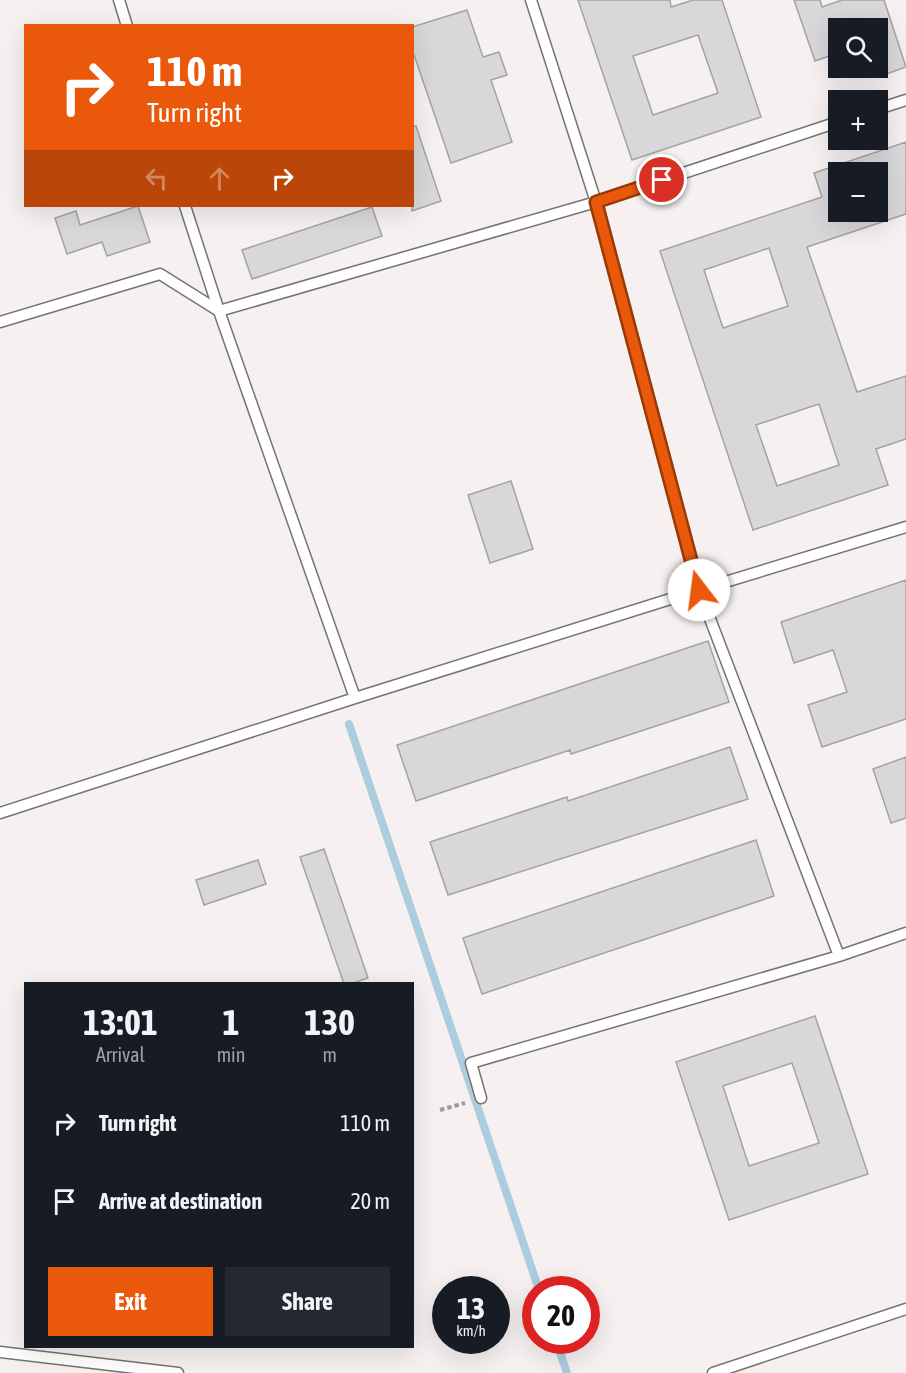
<!DOCTYPE html>
<meta charset="utf-8">
<style>
body{margin:0;font-family:"Asap Condensed",sans-serif;background:#242831;color:#f1f3f6;height:100vh;display:flex;flex-direction:column;font-size:22px;white-space:nowrap}
*{box-sizing:border-box;margin:0}
p{font-size:20px;color:#9ea1a6}
.icon{flex:none;width:33px;height:33px;fill:none;stroke:currentColor;stroke-width:2;stroke-linecap:round;stroke-linejoin:round}
.map{position:relative;flex:1;overflow:hidden}
.drawer{position:absolute;left:24px;top:982px;width:390px;height:366px;display:flex;flex-direction:column;background:#171b24;border-radius:0px;box-shadow:0 6px 24px #0002}
.drawer>*{flex:none}
.top-card{position:absolute;left:24px;top:24px;width:390px;height:183px;border-radius:0px;box-shadow:0 6px 24px #0002;background:#ea580c;color:#fff;overflow:hidden}
.tools{position:absolute;left:828px;top:18px;display:grid;gap:12px}
.tools a{display:grid;place-items:center;width:60px;height:60px;border-radius:0px;background:#171b24;box-shadow:0 6px 24px #0002;font-size:30px}
.speed{position:absolute;left:432px;top:1276px;display:flex;gap:12px;font-size:30px;font-weight:700;text-align:center}
.speed>*{display:grid;place-content:center;width:78px;height:78px;border-radius:50%;background:#171b24;box-shadow:0 6px 24px #0002;line-height:1}
.speed small{font-size:15px;font-weight:400}
.speed .limit{border:9px solid #d22;background:#fff;color:#111}
.pin{position:absolute;display:grid;place-items:center;width:51px;height:51px;color:#fff;margin:-26px;border:3px solid #fff;border-radius:50%;box-shadow:0 2px 6px #0007}
.me{position:absolute;width:66px;margin:-33px;rotate:345deg;stroke-linejoin:round;filter:drop-shadow(0 0 4px #0008)}
.turn{display:flex;align-items:center;gap:21px;height:126px;padding:0 24px;font-size:27px}
.turn .icon{width:78px;height:78px;stroke-width:2.5}
.turn b{display:block;font-size:42px;line-height:51px}
.lanes{display:flex;align-items:center;height:57px;padding:0 24px;background:#0003;justify-content:center;gap:30px;direction:ltr}
.lanes .off{opacity:.35}
.eta{display:flex;justify-content:space-evenly;align-items:center;height:102px;text-align:center}
.eta b{font-size:36px;font-weight:700;line-height:42px}
.primary-button{display:flex;gap:12px;margin-top:auto;padding:12px 24px}
.primary-button a{flex:1;height:69px;border-radius:0px;background:#ea580c;color:#fff;font-size:24px;font-weight:700;line-height:69px;text-align:center}
.primary-button a+a{background:#242831;color:#f1f3f6}
ul{padding:0;list-style:none}
li{display:flex;align-items:center;gap:18px;height:78px;padding:0 24px}
li div{flex:1}
li b{display:block;font-size:22px}
li em{font-style:normal}
.map>svg:first-child{display:block}
.lines{fill:none;stroke-linecap:round;stroke-linejoin:round}
.stream{stroke:#accddd;stroke-width:8}
.building{fill:#d8d8db;stroke:#a3a3a6;stroke-width:1.5;fill-rule:evenodd}
.service-casing{stroke:#767371;stroke-width:13}
.path{stroke:#9e9b9a;stroke-width:4;stroke-dasharray:4.5 3;stroke-linecap:butt}
.service{stroke:#fff;stroke-width:10}
.route-casing{stroke:#983908;stroke-width:15}
.route{stroke:#ea580c;stroke-width:10}
</style>
<div class="map">
<svg width="906" height="1373" viewBox="0 0 906 1373">
<rect width="100%" height="100%" fill="#f6f1f0"/>
<g class="lines">
<path class="stream" d="M349 724 539 1290
M556 1341 567 1373"/>
</g>
<path class="building" d="M578 0H670L671 7 693 0H722L761 117 632 160ZM698 35 718 93 653 115 633 56Z
M794 0H820L822 7 842 0H884L906 67 878 77V28H829L838 53 815 61Z
M467 10 483 57 499 52 507 75 491 80 512 142 451 163 412 49V27Z
M416 126 441 201 412 211V127Z
M906 142V214L807 247 857 392 906 376V439L876 449 888 485 753 530 660 251 822 197 814 173ZM838 172H878V212H838ZM769 248 788 306 723 328 704 270ZM819 404 839 465 777 486 756 425Z
M138 206 150 242 107 256 102 242 67 254 55 218 76 211 80 225Z
M372 207 382 236 252 279 242 250Z
M511 481 533 549 490 563 468 495Z
M906 580V719L822 747 808 705 847 692 833 650 794 663 781 622Z
M708 641 729 702 571 754 570 750 416 801 397 745Z
M730 747 748 799 448 895 430 842 567 797 568 801Z
M906 757V818L891 823 873 769Z
M756 840 774 896 482 994 463 938Z
M324 849 368 978 350 984H344L300 857Z
M258 860 266 884 204 905 196 880Z
M815 1016 868 1174 729 1220 676 1062ZM792 1063 819 1143 749 1166 723 1086Z"/>
<g class="lines">
<g class="service-casing">
<path id="service" d="M119 0 127 26
M531 0 596 202 699 590 906 527
M878 109 906 100
M185 206 219 311 355 698
M0 322 160 274 219 311 596 202 838 122
M0 813 355 698 699 590 839 956 906 933
M481 1098 471 1063 839 956
M0 1352 178 1373
M713 1373 906 1309"/>
</g>
<path class="path" d="M440 1110 465 1103"/>
<use href="#service" class="service"/>
</g>
<g class="lines">
<g class="route-casing">
<path id="route" d="M662 180 596 202 699 590"/>
</g>
<use href="#route" class="route"/>
</g>
</svg>
<div class="tools">
<a><svg class="icon" aria-label="search" viewBox="0 0 24 24"><circle cx="10" cy="10" r="6"/><path d="M15 15l6 6"/></svg></a>
<a>+</a>
<a>−</a>
</div>
<div class="speed"><div>13<small>km/h</small></div><div class="limit">20</div></div>
<div class="pin" style="left:662px;top:180px;background:#d93025"><svg class="icon" aria-label="arrive" viewBox="0 0 24 24"><path d="M6 21V4h12l-3 4 3 4H6"/></svg></div>
<svg class="me" style="left:699px;top:590px" viewBox="-20 -20 40 40"><circle r="19" fill="#fff"/><path d="M0-13L10 11 0 6-10 11z" fill="#ea580c"/></svg>
<div class="top-card">
<div class="turn"><svg class="icon" aria-label="right" viewBox="0 0 24 24"><path d="M7 20v-9h11M14 6l5 5-5 5"/></svg><div><b>110 m</b>Turn right</div></div>
<div class="lanes"><svg class="icon off" aria-label="left" viewBox="0 0 24 24"><path d="M17 20v-9H6M10 6l-5 5 5 5"/></svg><svg class="icon off" aria-label="ahead" viewBox="0 0 24 24"><path d="M12 20V5M6 11l6-6 6 6"/></svg><svg class="icon" aria-label="right" viewBox="0 0 24 24"><path d="M7 20v-9h11M14 6l5 5-5 5"/></svg></div>
</div>
<section class="drawer">
<div class="eta">
<div><b>13:01</b><p>Arrival</p></div>
<div><b>1</b><p>min</p></div>
<div><b>130</b><p>m</p></div>
</div>
<ul>
<li><svg class="icon" aria-label="right" viewBox="0 0 24 24"><path d="M7 20v-9h11M14 6l5 5-5 5"/></svg><div><b>Turn right</b></div><em>110 m</em></li>
<li><svg class="icon" aria-label="arrive" viewBox="0 0 24 24"><path d="M6 21V4h12l-3 4 3 4H6"/></svg><div><b>Arrive at destination</b></div><em>20 m</em></li>
</ul>
<div class="primary-button"><a>Exit</a><a>Share</a></div>
</section>
</div>
